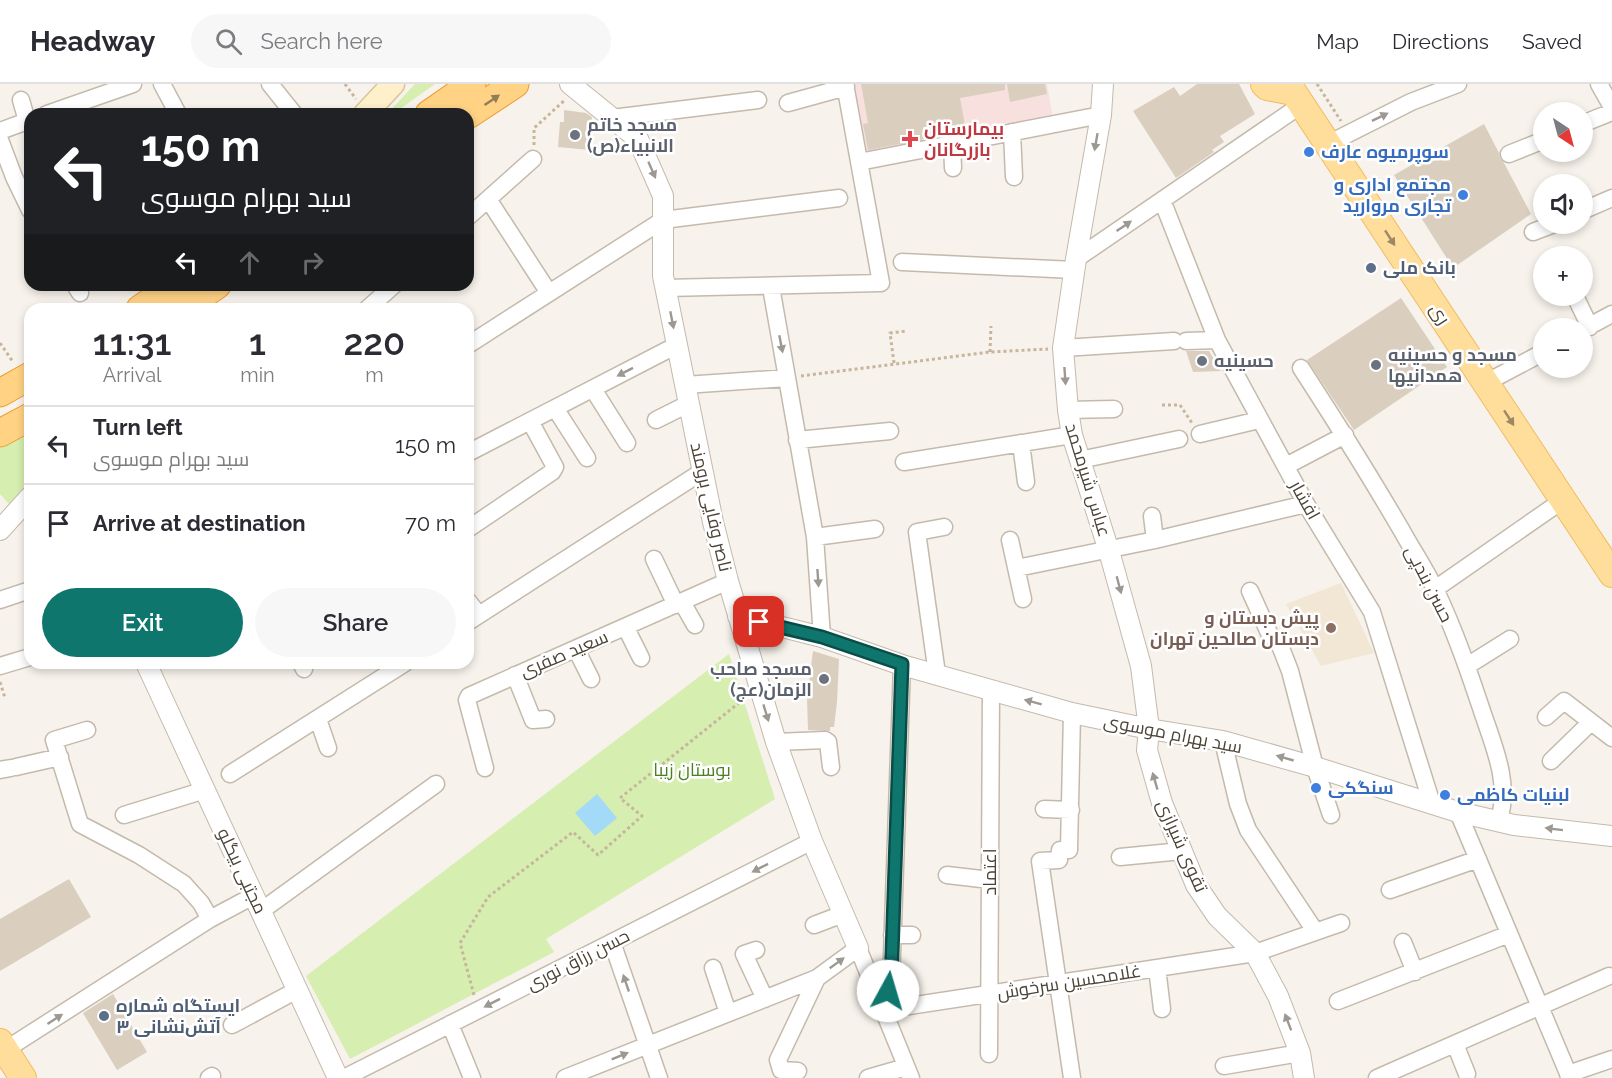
<!DOCTYPE html>
<meta charset="utf-8">
<style>
body{margin:0;font-family:Raleway,Cairo,sans-serif;background:#f7f7f7;color:#2b2b33;height:100vh;display:flex;flex-direction:column;font-size:22px;white-space:nowrap}
*{box-sizing:border-box;margin:0}
p{font-size:20px;color:#7c7c81}
.icon{flex:none;width:33px;height:33px;fill:none;stroke:currentColor;stroke-width:2;stroke-linecap:round;stroke-linejoin:round}
.map{position:relative;flex:1;overflow:hidden}
.details{position:absolute;left:24px;top:219px;width:450px;height:366px;display:flex;flex-direction:column;background:#fff;border-radius:18px;box-shadow:0 3px 9px #0003}
.details>*{flex:none}
.banner{position:absolute;left:24px;top:24px;width:450px;height:183px;border-radius:18px;box-shadow:0 3px 9px #0003;background:#202124;color:#fff;overflow:hidden}
.needle{width:39px;rotate:144deg}
.fabs{position:absolute;left:1533px;top:18px;display:grid;gap:12px}
.fabs a{display:grid;place-items:center;width:60px;height:60px;border-radius:50%;background:#fff;box-shadow:0 3px 9px #0003;font-size:30px}
.pin{position:absolute;display:grid;place-items:center;width:51px;height:51px;color:#fff;margin:-26px;border-radius:12px;box-shadow:0 3px 9px #0006}
.me{position:absolute;width:66px;margin:-33px;rotate:6deg;stroke-linejoin:round;filter:drop-shadow(0 0 4px #0008)}
.turn{display:flex;align-items:center;gap:21px;height:126px;padding:0 18px;font-size:27px}
.turn .icon{width:78px;height:78px;stroke-width:2.5}
.turn b{display:block;font-size:42px;line-height:51px}
.lanes{display:flex;align-items:center;height:57px;padding:0 18px;background:#0003;justify-content:center;gap:30px;direction:ltr}
.lanes .off{opacity:.35}
.eta{display:flex;justify-content:space-evenly;align-items:center;height:102px;text-align:center}
.eta b{font-size:36px;font-weight:600;line-height:42px}
.primary-button{display:flex;gap:12px;margin-top:auto;padding:12px 18px}
.primary-button a{flex:1;height:69px;border-radius:36px;background:#0f766e;color:#fff;font-size:24px;font-weight:600;line-height:69px;text-align:center}
.primary-button a+a{background:#f7f7f7;color:#2b2b33}
ul{padding:0;list-style:none}
li{display:flex;align-items:center;gap:18px;height:78px;padding:0 18px;border-top:2px solid #e1e1e2}
li div{flex:1}
li b{display:block;font-size:22px}
li em{font-style:normal}
header{display:flex;align-items:center;gap:36px;box-sizing:border-box;height:84px;padding:0 30px;background:#fff;border-bottom:2px solid #e1e1e2}
header strong{font-size:28px}
nav{display:flex;gap:33px;margin-inline-start:auto;font-size:21px}
.search{width:420px;height:54px;background:#f7f7f7;display:flex;align-items:center;gap:15px;box-sizing:border-box;padding:0 21px;border-radius:33px;color:#7c7c81;font-size:22px}
.map>svg:first-child{display:block}
.education{fill:#f1e7d4}
.medical{fill:#f8e0de}
.green{fill:#d6eeb0}
.water{fill:#a3daf8}
.building{fill:#dacebf}
.lines{fill:none;stroke-linecap:round;stroke-linejoin:round}
.minor-casing{stroke:#c4baac;stroke-width:19}
.tertiary-casing{stroke:#c4baac;stroke-width:22}
.secondary-casing{stroke:#dbc597;stroke-width:25}
.primary-casing{stroke:#f0bd5f;stroke-width:28}
.trunk-casing{stroke:#ed9c2e;stroke-width:29}
.path{stroke:#c7b59c;stroke-width:3;stroke-dasharray:3 3;stroke-linecap:butt}
.minor{stroke:#fff;stroke-width:16}
.tertiary{stroke:#fff;stroke-width:20}
.secondary{stroke:#fff0cc;stroke-width:22}
.primary{stroke:#ffdd9b;stroke-width:26}
.trunk{stroke:#ffd284;stroke-width:27}
.oneway{fill:#947c56}
.oneway2{fill:#9d9891}
.oneway3{fill:#9d8864}
.route-casing{stroke:#0a4d48;stroke-width:15}
.route{stroke:#0f766e;stroke-width:10}
.worship-dot{fill:#6b7280;stroke:#fff;stroke-width:2}
.health-dot{fill:#e0444e;stroke:#fff;stroke-width:2}
.shop-dot{fill:#3f7fe0;stroke:#fff;stroke-width:2}
.service-dot{fill:#5c6f8a;stroke:#fff;stroke-width:2}
.education-dot{fill:#8d6e63;stroke:#fff;stroke-width:2}
.labels{text-anchor:middle;stroke-width:5;stroke-linejoin:round;paint-order:stroke}
.worship-label{font-size:18px;font-weight:bold;fill:#5b616d;stroke:#fff;text-anchor:start}
.health-label{font-size:18px;font-weight:bold;fill:#be3a42;stroke:#fff;text-anchor:start}
.shop-label{font-size:18px;font-weight:bold;fill:#366cbe;stroke:#fff;text-anchor:start}
.service-label{font-size:18px;font-weight:bold;fill:#4e5e75;stroke:#fff;text-anchor:start}
.street-label{font-size:18px;fill:#4c4337;stroke:#fff}
.education-label{font-size:18px;font-weight:bold;fill:#785e54;stroke:#fff;text-anchor:end}
.park-label{font-size:18px;fill:#4b8022;stroke:#fff}
</style>
<header>
<strong>Headway</strong>
<div class="search"><svg class="icon" aria-label="search" viewBox="0 0 24 24"><circle cx="10" cy="10" r="6"/><path d="M15 15l6 6"/></svg>Search here</div>
<nav><a>Map</a><a>Directions</a><a>Saved</a></nav>
</header>
<div class="map">
<svg width="1612" height="994" viewBox="0 0 1612 994">
<rect width="100%" height="100%" fill="#f7f2eb"/>
<path class="education" d="M1341 499 1374 569 1321 582 1286 520Z"/>
<path class="medical" d="M850 0H1047L1053 36 865 73Z"/>
<path class="green" d="M415 0H435L393 30H387Z
M30 343V397L9 420 0 410V359Z
M729 570 775 715 546 855 554 868 350 975 306 892Z"/>
<path class="water" d="M597 710 617 734 595 752 575 729Z"/>
<path class="building" d="M861 0H1005V6L960 14 966 47 868 66 863 40 868 39Z
M1007 0H1045L1047 10 1010 18Z
M1197 0H1239L1255 30 1220 52 1224 58 1212 66 1214 68 1176 94 1133 27 1174 3 1180 12Z
M564 26 586 29 592 33 590 66 558 63 560 38H564Z
M1484 40 1499 69 1500 74 1504 79 1531 130 1453 184 1394 91Z
M1401 214 1447 283 1354 346 1307 276Z
M1186 267H1209L1221 287 1193 288Z
M813 567 839 575 837 618 834 643H830V647L808 646 807 614Z
M69 795 91 833 0 887V835Z
M113 910 147 968 117 986 83 929Z"/>
<g class="lines">
<g class="minor-casing">
<path id="minor" d="M162 0 178 30
M270 0 294 30
M1599 0 1612 23
M21 16 27 37
M788 19 846 3
M47 30 133 0
M612 34 758 16
M1582 40 1612 28
M0 47 30 36
M1012 48 1014 93
M0 56 14 93 30 126
M952 60 953 84
M1328 60 1411 18 1458 0
M1509 70 1544 56
M859 78 1101 31
M488 115 549 209
M1162 116 1217 256 1306 420 1372 528 1432 720
M1582 127 1612 114
M468 133 533 75
M1533 148 1554 140
M1076 175 1301 21
M902 178 1074 186
M75 201 80 209
M771 203 815 453 822 553
M665 204 881 199 845 0
M1575 212 1590 243
M367 225 394 201
M1582 246 1612 230
M1186 257 1217 256
M468 261 663 136 839 114
M1063 264 1174 257
M1301 284C1336 338 1370 392 1402 447 1413 467 1426 486 1436 507 1455 547 1469 588 1483 630 1495 665 1510 700 1499 736
M1493 295 1544 268
M685 301 787 294
M593 305 627 359
M555 324 587 374
M1068 326 1114 325
M656 336 688 320
M1200 350 1259 336
M797 356 890 347
M1021 359 1026 398
M468 369 677 261
M1080 376 1179 355
M904 378 1072 351
M1286 382 1345 351
M1152 432 1155 456
M468 445 552 388 555 383 530 337
M815 453 875 445
M1010 456 1023 515
M654 475 676 521
M1017 484 1155 456 1306 420
M1435 505 1563 416
M1250 507 1270 551 1279 559 1290 587 1315 683 1331 731
M0 516 30 506
M468 517 479 531
M682 518 695 541
M468 538 703 387
M626 544 641 574
M576 565 591 595
M301 579 304 585
M902 581 891 899 883 926 1255 869 1341 839
M0 582 30 573
M1467 582 1510 555
M937 590 917 448 944 443
M515 591 533 636 546 635
M1072 629 1069 766H1060L1059 776 1040 777 1072 994
M1546 633 1564 617 1612 654
M318 635 328 664
M87 646 54 656 80 740 139 771 184 800 201 819 210 835
M1223 657 1238 720 1248 746 1315 847
M776 658 825 656 828 658 831 683
M1551 677 1591 638
M16 683 60 673
M485 684 467 616 469 612 728 497
M0 686 11 684
M230 690 405 579
M1044 725 1071 726
M1458 728 1570 994
M124 731 205 706
M1120 773 1182 767
M947 791 990 796
M1390 806 1478 775
M261 827 436 700
M814 841 843 830
M892 851H912
M612 858 659 994
M1403 858 1415 888
M756 866 744 870 765 915
M713 884 728 929
M1157 884 1162 925
M1338 917 1509 850
M450 940 472 994
M232 941 297 906
M1455 960 1467 990
M5 966 210 835 253 812
M989 970 991 607
M1224 982 1300 969
M798 987 781 986 778 976 817 894
M1568 990 1612 975
M209 994 212 992
M344 994 812 757
M565 994 817 894 858 864 911 994
M868 994 906 983
M1377 994 1609 892"/>
</g>
<g class="tertiary-casing">
<path id="tertiary" d="M570 0 638 55 663 112V192L713 438 728 497 776 658 812 757 858 864
M1103 0 1101 31 1076 175 1063 264 1068 326 1072 351 1109 467 1141 582 1149 645 1147 666 1162 719 1196 801 1217 832 1255 869 1278 912 1300 969 1304 994
M0 446 30 413
M738 532 822 553 902 581 1072 629 1149 645 1223 657 1315 683 1458 728 1514 741 1612 752
M146 579 338 994"/>
</g>
<g class="secondary-casing">
<path id="secondary" d="M365 30 393 0"/>
</g>
<g class="primary-casing">
<path id="primary" d="M1264 0 1267 3 1293 8
M1288 0 1612 490
M0 958 23 994"/>
</g>
<g class="trunk-casing">
<path id="trunk" d="M429 30 472 0
M468 31 515 0
M140 225 175 201
M182 225 217 201
M0 309 30 292
M0 349 30 333"/>
</g>
<path class="path" d="M345 0 356 15
M1317 0 1341 37
M534 61V44L565 16
M0 259 13 278
M990 268 991 242
M894 279 890 249 907 247
M801 292 990 268 1048 265
M1162 321H1180L1192 339
M0 598 5 614
M474 911 460 859 488 813 573 748 598 771 642 732 620 714 745 614"/>
<use href="#minor" class="minor"/>
<use href="#tertiary" class="tertiary"/>
<use href="#secondary" class="secondary"/>
<use href="#primary" class="primary"/>
<use href="#trunk" class="trunk"/>
</g>
<defs><path id="oneway-solid" d="M-6-.8H1V-3.2L6.5 0L1 3.2V.8H-6Z" transform="scale(1.5)"/></defs>
<use class="oneway" href="#oneway-solid" transform="translate(492 16) rotate(-34)"/>
<g class="oneway2">
<use href="#oneway-solid" transform="translate(1380 33) rotate(-26)"/>
<use href="#oneway-solid" transform="translate(1096 58) rotate(100)"/>
<use href="#oneway-solid" transform="translate(652 86) rotate(66)"/>
<use href="#oneway-solid" transform="translate(1124 142) rotate(-34)"/>
<use href="#oneway-solid" transform="translate(672 236) rotate(79)"/>
<use href="#oneway-solid" transform="translate(781 260) rotate(79)"/>
<use href="#oneway-solid" transform="translate(625 288) rotate(153)"/>
<use href="#oneway-solid" transform="translate(1065 292) rotate(86)"/>
<use href="#oneway-solid" transform="translate(818 494) rotate(86)"/>
<use href="#oneway-solid" transform="translate(1119 501) rotate(75)"/>
<use href="#oneway-solid" transform="translate(1033 618) rotate(-165)"/>
<use href="#oneway-solid" transform="translate(766 629) rotate(73)"/>
<use href="#oneway-solid" transform="translate(1285 674) rotate(-164)"/>
<use href="#oneway-solid" transform="translate(1155 697) rotate(-106)"/>
<use href="#oneway-solid" transform="translate(1554 745) rotate(-173)"/>
<use href="#oneway-solid" transform="translate(760 784) rotate(153)"/>
<use href="#oneway-solid" transform="translate(837 879) rotate(-36)"/>
<use href="#oneway-solid" transform="translate(626 899) rotate(-109)"/>
<use href="#oneway-solid" transform="translate(492 919) rotate(153)"/>
<use href="#oneway-solid" transform="translate(55 935) rotate(-33)"/>
<use href="#oneway-solid" transform="translate(1288 938) rotate(-111)"/>
<use href="#oneway-solid" transform="translate(620 972) rotate(-22)"/>
</g>
<g class="oneway3">
<use href="#oneway-solid" transform="translate(1390 154) rotate(57)"/>
<use href="#oneway-solid" transform="translate(1509 334) rotate(57)"/>
</g>
<g class="lines">
<g class="route-casing">
<path id="route" d="M759 538 822 553 902 580 891 899 888 907"/>
</g>
<use href="#route" class="route"/>
</g>
<g class="worship-dot">
<circle cx="575" cy="51" r="6"/>
<circle cx="1202" cy="277" r="6"/>
<circle cx="1376" cy="281" r="6"/>
<circle cx="824" cy="595" r="6"/>
</g>
<path class="health-dot" d="M907 46h6v6h6v6h-6v6h-6v-6h-6v-6h6z"/>
<g class="shop-dot">
<circle cx="1309" cy="68" r="6"/>
<circle cx="1463" cy="111" r="6"/>
<circle cx="1316" cy="704" r="6"/>
<circle cx="1445" cy="711" r="6"/>
</g>
<g class="service-dot">
<circle cx="1371" cy="184" r="6"/>
<circle cx="104" cy="932" r="6"/>
</g>
<circle class="education-dot" cx="1331" cy="544" r="6"/>
<g class="labels">
<g class="worship-label">
<text x="587" y="47">مسجد خاتم<tspan x="587" dy="21">الانبیاء(ص)</tspan></text>
<text x="1388" y="277">مسجد و حسینیه<tspan x="1388" dy="21">همدانیها</tspan></text>
<text x="1214" y="283">حسینیه</text>
<text x="812" y="591" text-anchor="end">مسجد صاحب<tspan x="812" dy="21">الزمان(عج)</tspan></text>
</g>
<g class="health-label">
<text x="924" y="51">بیمارستان<tspan x="924" dy="21">بازرگانان</tspan></text>
</g>
<g class="shop-label">
<text x="1321" y="74">سوپرمیوه عارف</text>
<text x="1451" y="107" text-anchor="end">مجتمع اداری و<tspan x="1451" dy="21">تجاری مروارید</tspan></text>
<text x="1328" y="710">سنگکی</text>
<text x="1457" y="717">لبنیات کاظمی</text>
</g>
<g class="service-label">
<text x="1383" y="190">بانک ملی</text>
<text x="116" y="928">ایستگاه شماره<tspan x="116" dy="21">۳ آتش‌نشانی</tspan></text>
</g>
<g class="street-label">
<text transform="translate(1440 230) rotate(57)" y="6">ری</text>
<text transform="translate(1088 396) rotate(73)" y="6">عباس شیرمحمد</text>
<text transform="translate(1305 416) rotate(61)" y="6">افشار</text>
<text transform="translate(711 423) rotate(77)" y="6">ناصر وفایی برومند</text>
<text transform="translate(1429 500) rotate(63)" y="6">حسن بندپی</text>
<text transform="translate(564 570) rotate(-23)" y="6">سعید صفری</text>
<text transform="translate(1173 650) rotate(11)" y="6">سید بهرام موسوی</text>
<text transform="translate(1182 762) rotate(66)" y="6">تقوی شیرازی</text>
<text transform="translate(242 787) rotate(65)" y="6">مجتبی بیگلو</text>
<text transform="translate(990 788) rotate(-90)" y="6">اعتماد</text>
<text transform="translate(578 876) rotate(-27)" y="6">حسن رزاق نوری</text>
<text transform="translate(1069 898) rotate(-9)" y="6">غلامحسین سرخوش</text>
</g>
<g class="education-label">
<text x="1319" y="540">پیش دبستان و<tspan x="1319" dy="21">دبستان صالحین تهران</tspan></text>
</g>
<g class="park-label">
<text x="692" y="692">بوستان زیبا</text>
</g>
</g>
</svg>
<div class="fabs">
<a><svg class="needle" viewBox="-14 -14 28 28"><path d="M0-13l5 13h-10z" fill="#e53935"/><path d="M0 13l5-13h-10z" fill="#7c7c81"/></svg></a>
<a><svg class="icon" aria-label="sound" viewBox="0 0 24 24"><path d="M4 9h4l5-4v14l-5-4H4zM17 9q2 3 0 6"/></svg></a>
<a>+</a>
<a>−</a>
</div>
<div class="pin" style="left:759px;top:538px;background:#d93025"><svg class="icon" aria-label="arrive" viewBox="0 0 24 24"><path d="M6 21V4h12l-3 4 3 4H6"/></svg></div>
<svg class="me" style="left:888px;top:907px" viewBox="-20 -20 40 40"><circle r="19" fill="#fff"/><path d="M0-13L10 11 0 6-10 11z" fill="#0f766e"/></svg>
<div class="banner">
<div class="turn"><svg class="icon" aria-label="left" viewBox="0 0 24 24"><path d="M17 20v-9H6M10 6l-5 5 5 5"/></svg><div><b>150 m</b>سید بهرام موسوی</div></div>
<div class="lanes"><svg class="icon" aria-label="left" viewBox="0 0 24 24"><path d="M17 20v-9H6M10 6l-5 5 5 5"/></svg><svg class="icon off" aria-label="ahead" viewBox="0 0 24 24"><path d="M12 20V5M6 11l6-6 6 6"/></svg><svg class="icon off" aria-label="right" viewBox="0 0 24 24"><path d="M7 20v-9h11M14 6l5 5-5 5"/></svg></div>
</div>
<section class="details">
<div class="eta">
<div><b>11:31</b><p>Arrival</p></div>
<div><b>1</b><p>min</p></div>
<div><b>220</b><p>m</p></div>
</div>
<ul>
<li><svg class="icon" aria-label="left" viewBox="0 0 24 24"><path d="M17 20v-9H6M10 6l-5 5 5 5"/></svg><div><b>Turn left</b><p>سید بهرام موسوی</p></div><em>150 m</em></li>
<li><svg class="icon" aria-label="arrive" viewBox="0 0 24 24"><path d="M6 21V4h12l-3 4 3 4H6"/></svg><div><b>Arrive at destination</b></div><em>70 m</em></li>
</ul>
<div class="primary-button"><a>Exit</a><a>Share</a></div>
</section>
</div>
